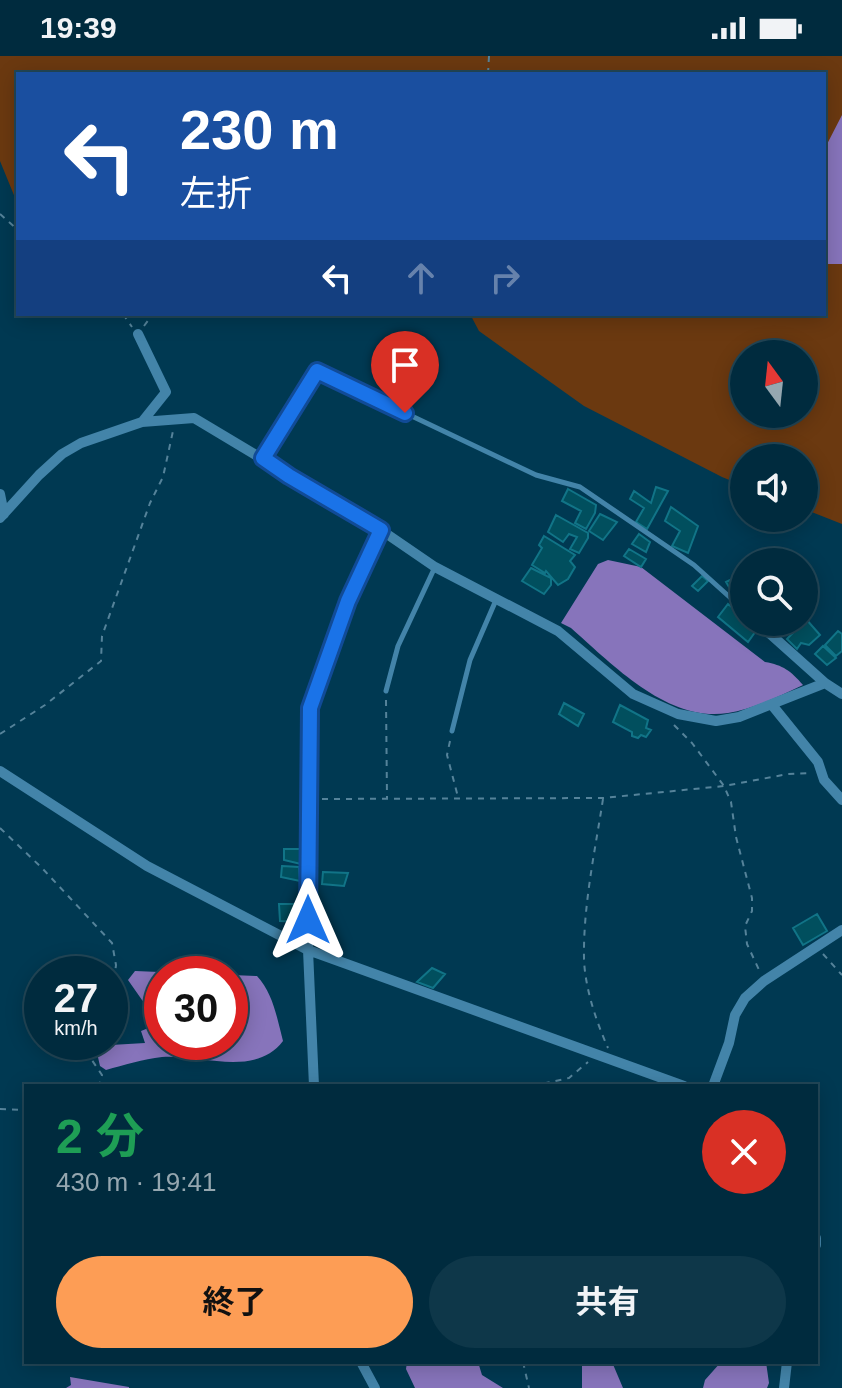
<!DOCTYPE html>
<html lang="ja">
<meta charset="utf-8">
<style>
body{margin:0;font-family:Helvetica,"Noto Sans JP",sans-serif;background:#0e3749;color:#f1f3f6;height:100vh;display:flex;flex-direction:column;font-size:30px;white-space:nowrap}
*{box-sizing:border-box;margin:0}
p{font-size:26px;color:#95a7b0}
.icon{flex:none;width:44px;height:44px;fill:none;stroke:currentColor;stroke-width:2;stroke-linecap:round;stroke-linejoin:round}
.map{position:relative;flex:1;overflow:hidden}
.details{position:absolute;left:24px;top:1028px;width:794px;height:280px;display:flex;flex-direction:column;background:#002b3e;border-radius:0px;box-shadow:0 4px 20px #0003,0 0 0 2px #224758}
.details>*{flex:none}
.hud{position:absolute;left:16px;top:16px;width:810px;height:244px;border-radius:0px;box-shadow:0 4px 20px #0003,0 0 0 2px #224758;background:#1a4fa0;color:#fff;overflow:hidden}
.needle{width:52px;rotate:345deg}
.tools{position:absolute;left:730px;top:284px;display:grid;gap:16px}
.tools a{display:grid;place-items:center;width:88px;height:88px;border-radius:50%;background:#002b3e;box-shadow:0 4px 20px #0003,0 0 0 2px #224758;font-size:40px}
.speed{position:absolute;left:24px;top:900px;display:flex;gap:16px;font-size:40px;font-weight:700;text-align:center}
.speed>*{display:grid;place-content:center;width:104px;height:104px;border-radius:50%;background:#002b3e;box-shadow:0 4px 20px #0003,0 0 0 2px #224758;line-height:1}
.speed small{font-size:20px;font-weight:400}
.speed .limit{border:12px solid #d22;background:#fff;color:#111}
.pin{position:absolute;display:grid;place-items:center;width:68px;height:68px;color:#fff;margin:-82px -34px;border-radius:50% 50% 50% 0;rotate:-45deg;box-shadow:0 0 8px #0007}
.pin .icon{rotate:45deg}
.me{position:absolute;width:88px;margin:-44px;rotate:0deg;stroke-linejoin:round;filter:drop-shadow(0 0 6px #0008)}
.turn{display:flex;align-items:center;gap:28px;height:168px;padding:0 32px;font-size:36px}
.turn .icon{width:104px;height:104px;stroke-width:2.5}
.turn b{display:block;font-size:56px;line-height:68px}
.lanes{display:flex;align-items:center;height:76px;padding:0 32px;background:#0003;justify-content:center;gap:40px;direction:ltr}
.lanes .off{opacity:.35}
.round{display:grid;place-items:center;flex:none;width:84px;height:84px;border-radius:42px;background:#0e3749}
.headline{display:flex;align-items:center;justify-content:space-between;height:136px;padding:0 32px}
h1{font-size:48px;font-weight:700;line-height:60px;color:#1e9e55}
.button{display:flex;gap:16px;margin-top:auto;padding:16px 32px}
.button a{flex:1;height:92px;border-radius:48px;background:#fd9d55;color:#111;font-size:32px;font-weight:700;line-height:92px;text-align:center}
.button a+a{background:#0e3749;color:#f1f3f6}
.status{display:flex;justify-content:space-between;align-items:center;height:56px;padding:0 40px;background:#002b3e;direction:ltr}
.status svg{height:22px;fill:currentColor}
.map>svg:first-child{display:block}
.green{fill:#6b3910;fill-rule:evenodd}
.water{fill:#8774bb;fill-rule:evenodd}
.building{fill:#014f5e;stroke:#117487;stroke-width:2}
.lines{fill:none;stroke-linecap:round;stroke-linejoin:round}
.path{stroke:#55839a;stroke-width:2;stroke-dasharray:6 6;stroke-linecap:butt}
.lane{stroke:#4384a9;stroke-width:5}
.street{stroke:#4384a9;stroke-width:10}
.route-casing{stroke:#114b97;stroke-width:20}
.route{stroke:#1a73e8;stroke-width:14}
</style>
<div class="status"><b>19:39</b><svg viewBox="0 0 49 12"><path d="M0 12V9h3v3zM5 12V6h3v6zM10 12V3h3v9zM15 12V0h3v12zM26 1h20v11H26zM47 4h2v5h-2z"/></svg></div>
<div class="map">
<svg width="842" height="1332" viewBox="0 0 842 1332">
<rect width="100%" height="100%" fill="#003952"/>
<path class="green" d="M0 0H842V468L804 453V402H744V430L722 421 584 350 479 275 470 258H824V18H18V149L0 105ZM744 298H804V358H744Z"/>
<path class="water" d="M842 59V208H824V94Z
M608 504 641 511 765 606C783 609 791 615 803 629 779 640 754 653 728 657 668 667 612 608 571 572L561 567 598 508Z
M135 915 257 920C273 937 277 962 283 985 255 1022 200 998 162 1001 143 1003 124 1009 106 1014L100 1010 97 997 111 989 145 987 141 975 156 969 149 966V954L128 924ZM230 918V986H162V918Z
M407 1306H478L482 1319 503 1332H415L406 1313Z
M582 1306H612L623 1332H582Z
M721 1306H766L769 1327 767 1332H703L705 1324Z
M70 1321 129 1331V1332H66L71 1329Z"/>
<path class="building" d="M656 431 668 435 647 473 636 466 644 452 630 443 634 435 651 447Z
M568 433 596 449 595 457 586 473 575 467 581 455 562 445Z
M671 451 698 470 688 497 672 490 680 475 665 465Z
M600 458 617 466 603 484 589 475Z
M556 459 588 477V482L579 497 570 493 577 481 569 478 563 486 548 476Z
M639 478 650 486 646 496 632 488Z
M544 480 575 499 570 505 575 511 568 523 558 529 546 515 545 517 532 509 542 492 539 489Z
M629 493 646 503 641 511 624 500Z
M531 512 551 522V529L544 538 522 525Z
M744 517V539L736 543 726 526Z
M702 520 708 525 698 535 692 530Z
M728 548 744 561V566H750L758 572 748 586 718 561Z
M806 563 820 579 809 589 801 587 797 593 787 583Z
M838 575 842 578V595L836 600 825 589Z
M823 590 836 602 827 609 815 598Z
M564 647 584 658 578 670 559 658Z
M620 649 648 664 646 672 651 674 646 681 641 679 638 682 632 680V676L613 666Z
M284 793H302L301 808 284 804Z
M282 810 299 811 300 825 281 821Z
M323 816 348 817 344 830 322 828Z
M279 848H300L302 866 280 865Z
M817 858 827 875 803 889 793 872Z
M432 912 445 918 433 932 417 926Z"/>
<g class="lines">
<path class="path" d="M488 18 489 0
M0 158 18 174
M123 258 132 271
M144 270 153 258
M386 644 387 742
M674 669 692 687 724 730 731 746 736 781 752 842V855L745 870 747 888 760 916
M0 678 45 649 101 605 102 580 150 447 163 421 173 375
M450 685 447 699 458 741
M322 743 603 742 724 730 788 718 810 717
M603 743C595 795 583 850 584 903 585 932 596 965 608 992
M0 772 42 812 112 887 116 909 110 956
M823 898 842 919
M84 986 81 988 102 1019 99 1030
M532 1030 569 1022 588 1006
M0 1053 26 1054
M523 1306 529 1332"/>
<path class="lane" d="M263 402 317 315 536 419 580 431 694 509 744 554
M757 566 768 576
M386 635 398 590 435 511
M452 675 470 604 496 544"/>
<path class="street" d="M138 278 166 336 142 366
M0 438 4 458
M0 462 39 419 62 398 81 387 142 366 194 362 381 474 435 511 558 575 633 638 678 658 716 665 739 661 825 627 842 638
M768 576 825 627
M772 649 818 706 824 724 842 744
M0 715 147 810 308 894 684 1030
M314 1030 308 894 310 652 348 545 381 474
M713 1030 729 987 735 959 745 942 764 925 842 874
M816 1182V1189
M361 1306 375 1332
M784 1332 787 1306"/>
</g>
<g class="lines">
<g class="route-casing">
<path id="route" d="M308 864 310 652 348 545 381 474 289 420 263 402 317 315 405 357"/>
</g>
<use href="#route" class="route"/>
</g>
</svg>
<div class="tools">
<a><svg class="needle" viewBox="-14 -14 28 28"><path d="M0-13l5 13h-10z" fill="#e53935"/><path d="M0 13l5-13h-10z" fill="#95a7b0"/></svg></a>
<a><svg class="icon" aria-label="sound" viewBox="0 0 24 24"><path d="M4 9h4l5-4v14l-5-4H4zM17 9q2 3 0 6"/></svg></a>
<a><svg class="icon" aria-label="search" viewBox="0 0 24 24"><circle cx="10" cy="10" r="6"/><path d="M15 15l6 6"/></svg></a>
</div>
<div class="speed"><div>27<small>km/h</small></div><div class="limit">30</div></div>
<div class="pin" style="left:405px;top:357px;background:#d93025"><svg class="icon" aria-label="arrive" viewBox="0 0 24 24"><path d="M6 21V4h12l-3 4 3 4H6"/></svg></div>
<svg class="me" style="left:308px;top:864px" viewBox="-20 -20 40 40"><path d="M0-17L14 15 0 8-14 15z" fill="#1a73e8" stroke="#fff" stroke-width="4"/></svg>
<div class="hud">
<div class="turn"><svg class="icon" aria-label="left" viewBox="0 0 24 24"><path d="M17 20v-9H6M10 6l-5 5 5 5"/></svg><div><b>230 m</b>左折</div></div>
<div class="lanes"><svg class="icon" aria-label="left" viewBox="0 0 24 24"><path d="M17 20v-9H6M10 6l-5 5 5 5"/></svg><svg class="icon off" aria-label="ahead" viewBox="0 0 24 24"><path d="M12 20V5M6 11l6-6 6 6"/></svg><svg class="icon off" aria-label="right" viewBox="0 0 24 24"><path d="M7 20v-9h11M14 6l5 5-5 5"/></svg></div>
</div>
<section class="details">
<div class="headline"><div><h1>2 分</h1><p>430 m · 19:41</p></div><a class="round" style="background:#d93025;color:#fff"><svg class="icon" aria-label="close" viewBox="0 0 24 24"><path d="M6 6l12 12M18 6L6 18"/></svg></a></div>
<div class="button"><a>終了</a><a>共有</a></div>
</section>
</div>
